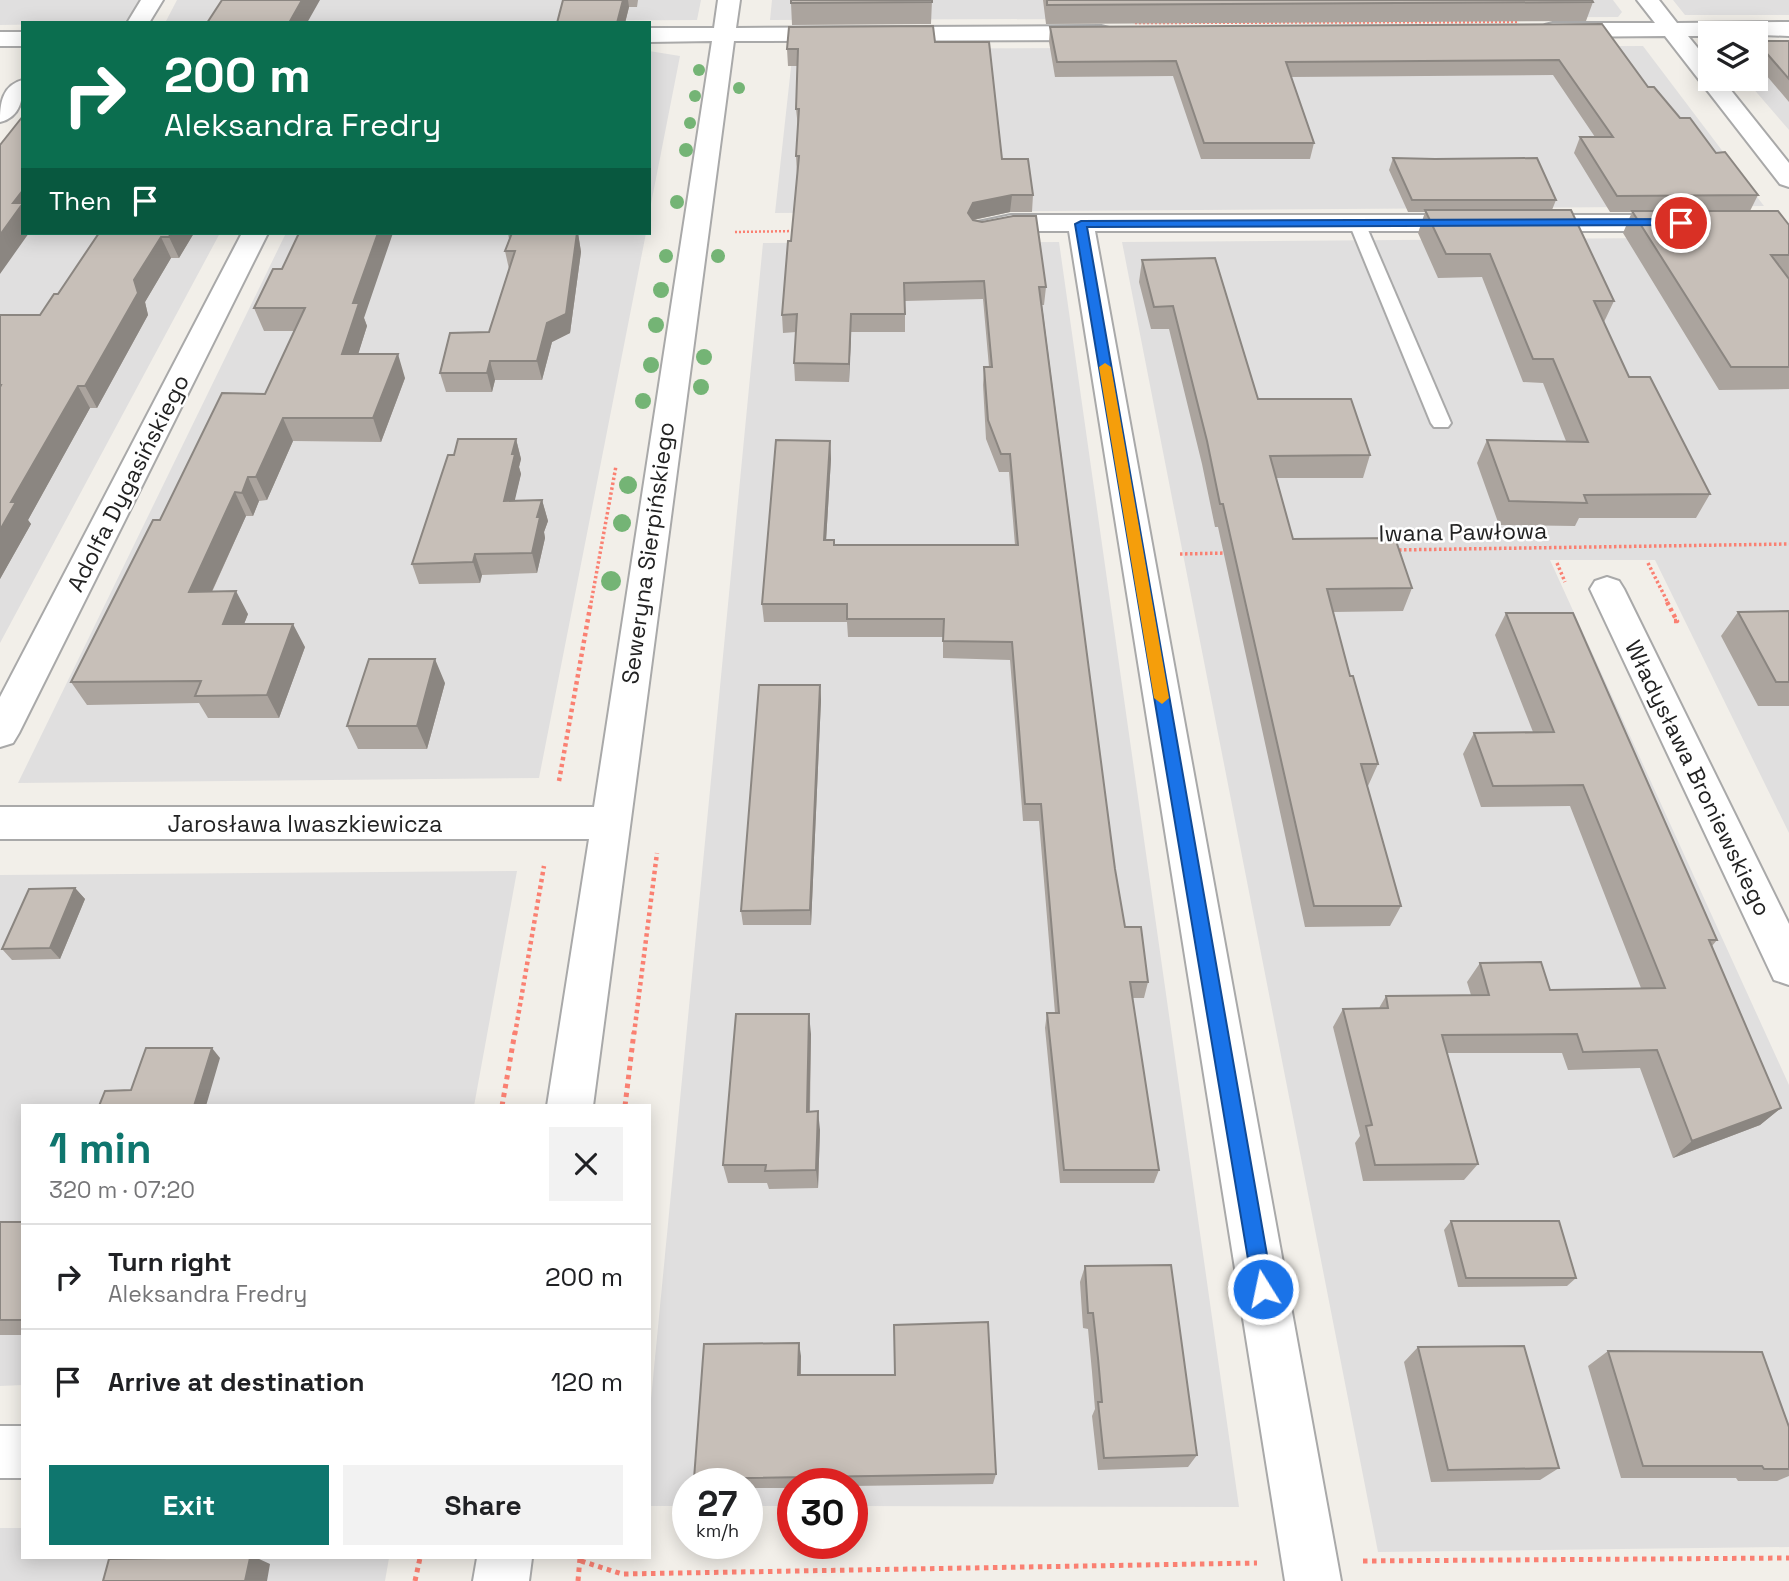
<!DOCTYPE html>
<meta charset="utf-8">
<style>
body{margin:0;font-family:"Space Grotesk",sans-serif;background:#f2f2f2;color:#202124;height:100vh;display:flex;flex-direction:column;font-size:26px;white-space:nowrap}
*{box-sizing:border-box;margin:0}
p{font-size:23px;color:#757577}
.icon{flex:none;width:38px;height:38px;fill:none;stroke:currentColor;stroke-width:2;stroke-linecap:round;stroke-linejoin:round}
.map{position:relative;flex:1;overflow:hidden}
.sheet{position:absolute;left:21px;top:1104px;width:630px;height:455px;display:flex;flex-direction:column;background:#fff;border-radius:0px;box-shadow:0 4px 18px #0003}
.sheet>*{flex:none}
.banner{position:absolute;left:21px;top:21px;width:630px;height:214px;border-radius:0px;box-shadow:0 4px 18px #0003;background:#0b6e4f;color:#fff;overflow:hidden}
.tools{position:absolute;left:1698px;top:21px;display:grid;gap:14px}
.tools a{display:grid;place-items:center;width:70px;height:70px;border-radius:0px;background:#fff;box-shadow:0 4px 18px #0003;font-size:35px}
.speed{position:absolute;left:672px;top:1468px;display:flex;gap:14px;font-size:35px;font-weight:700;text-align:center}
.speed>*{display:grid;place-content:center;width:91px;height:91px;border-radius:50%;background:#fff;box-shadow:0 4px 18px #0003;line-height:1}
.speed small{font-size:18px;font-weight:400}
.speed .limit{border:10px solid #d22;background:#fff;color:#111}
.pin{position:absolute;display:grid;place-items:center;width:60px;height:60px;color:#fff;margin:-30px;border:4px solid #fff;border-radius:50%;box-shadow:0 2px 7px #0007}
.me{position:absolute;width:77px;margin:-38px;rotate:350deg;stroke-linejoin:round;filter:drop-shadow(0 0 5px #0008)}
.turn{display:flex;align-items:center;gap:24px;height:147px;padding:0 28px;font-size:32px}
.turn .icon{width:91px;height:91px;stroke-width:2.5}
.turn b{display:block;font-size:49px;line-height:60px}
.then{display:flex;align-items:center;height:66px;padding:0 28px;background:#0003;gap:14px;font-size:26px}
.round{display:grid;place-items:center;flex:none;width:74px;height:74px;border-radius:0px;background:#f2f2f2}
.overview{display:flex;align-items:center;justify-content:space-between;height:119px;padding:0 28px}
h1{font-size:42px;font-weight:700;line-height:52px;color:#0f766e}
.primary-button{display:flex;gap:14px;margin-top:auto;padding:14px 28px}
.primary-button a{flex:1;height:80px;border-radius:0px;background:#0f766e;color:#fff;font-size:28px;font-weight:700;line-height:80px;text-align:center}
.primary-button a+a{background:#f2f2f2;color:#202124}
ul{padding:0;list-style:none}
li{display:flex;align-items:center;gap:21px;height:105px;padding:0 28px;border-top:2px solid #e0e0e0}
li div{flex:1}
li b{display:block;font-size:26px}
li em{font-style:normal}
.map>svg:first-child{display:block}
.residential{fill:#e0dfdf}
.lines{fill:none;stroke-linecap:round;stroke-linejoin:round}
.lane-casing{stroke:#a9a9a9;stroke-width:4}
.street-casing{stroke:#a9a9a9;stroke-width:4}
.path-far3{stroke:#fa8072;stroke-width:2.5;stroke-dasharray:2 2;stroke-linecap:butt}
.path-far2{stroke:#fa8072;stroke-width:3.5;stroke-dasharray:2.5 2.5;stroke-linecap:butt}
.path-far1{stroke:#fa8072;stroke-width:4.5;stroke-dasharray:3.5 3.5;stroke-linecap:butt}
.path{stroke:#fa8072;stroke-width:5;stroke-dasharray:4.5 4.5;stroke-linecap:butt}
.lane{fill:#fff;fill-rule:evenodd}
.street{fill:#fff;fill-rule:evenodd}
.tree{fill:#74b475}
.wall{fill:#aba49e}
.shaded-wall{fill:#8b8681}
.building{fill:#c7bfb8;stroke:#8b8681;stroke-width:2}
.route{fill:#1a73e8;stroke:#114b97;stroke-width:2}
.slow{fill:#f59e0b}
.labels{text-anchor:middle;stroke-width:5;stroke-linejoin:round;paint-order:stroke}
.street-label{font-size:23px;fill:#222;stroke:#fff}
</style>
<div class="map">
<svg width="1789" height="1581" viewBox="0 0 1789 1581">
<rect width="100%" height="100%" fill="#f2efe9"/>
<path class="residential" d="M0 0H141L124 23 0 25Z
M177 0H701L697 20 165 23Z
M772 0H1613L1622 12 1618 17 770 20Z
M1673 0H1789V15H1685Z
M1643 46 1764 206 775 213 793 49Z
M1755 48H1789V130L1745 79H1755Z
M649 51 680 56 649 214Z
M0 152 23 233H220L0 643Z
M286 233H646L539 778 18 783Z
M1789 237V833L1655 560H1550L1789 1085V1547L1378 1552 1122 242Z
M1059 242 1239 1507 852 1506V1484H793V1506H747V1484H688V1506H649V1420L763 243Z
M517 871 474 1106H23V1385L0 1386V875Z
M0 1528H23V1558H389L385 1581H0Z"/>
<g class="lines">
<g class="lane-casing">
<path id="lane" d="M1357 218 1365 223 1451 423 1448 427H1434L1431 423 1349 223Z"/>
</g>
<g class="street-casing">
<path id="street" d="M141 0H163L149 23H127Z
M718 0H740L736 28 1101 26 1109 28 1112 33 1109 38 1101 40 734 41 593 1106H547L589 839H0V807H594L712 41 649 42V28H714Z
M1637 0H1659L1677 23 1789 22V36L1710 33V36H1688L1710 63V79H1722L1789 163V187L1780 184 1665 36 1553 37 1545 35 1542 30 1545 25 1553 23H1655Z
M0 32H23V46H0Z
M23 80C23 98 21 117 0 122 0 104 2 85 23 80Z
M1011 215H1678L1687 217 1691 223 1687 229 1678 231H1095L1341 1581H1285L1069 231H1011L987 236 978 234 974 228 978 222Z
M242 233H268L19 733 13 743 0 747V697Z
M1607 577 1619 581 1624 589 1789 924V985L1774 980 1590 589 1595 581Z
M0 1426H23V1478H0Z
M477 1558H532L529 1581H473Z"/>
</g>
<path class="path-far3" d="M1135 23 1519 22
M735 232 796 231"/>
<path class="path-far2" d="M1394 550 1789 544
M1180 554 1227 553
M1557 563 1565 582
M1648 563 1668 603
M591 603 616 466"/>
<path class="path-far1" d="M1667 602 1677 621H1671
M559 781 591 602
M515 1034 544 866
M634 1034 657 853"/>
<path class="path" d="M502 1106 515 1032
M625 1106 634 1032
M581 1561 622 1574 1257 1563
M1363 1561 1789 1558
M415 1581 420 1558
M578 1581 580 1558"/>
<use href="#lane" class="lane"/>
<use href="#street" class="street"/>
</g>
<g class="tree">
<circle cx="699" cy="70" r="6"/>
<circle cx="739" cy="88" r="6"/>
<circle cx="695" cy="96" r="6"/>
<circle cx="690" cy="123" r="6"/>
<circle cx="686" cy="150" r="7"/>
<circle cx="677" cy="202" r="7"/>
<circle cx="666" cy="256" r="7"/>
<circle cx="718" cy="256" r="7"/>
<circle cx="661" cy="290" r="8"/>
<circle cx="656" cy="325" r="8"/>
<circle cx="704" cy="357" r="8"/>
<circle cx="651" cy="365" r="8"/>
<circle cx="701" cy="387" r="8"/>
<circle cx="643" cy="401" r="8"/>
<circle cx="628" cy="485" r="9"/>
<circle cx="622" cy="523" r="9"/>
<circle cx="611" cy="581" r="10"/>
</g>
<path class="wall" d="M563 0H638L637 7H629L625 23H557Z
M932 0 931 24 792 25 791 3Z
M1043 0H1592L1593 2 1586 21 1046 24Z
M1602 24 1648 87 1716 153 1758 195 1750 211 1789 225V277H1788L1789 279V389L1719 390 1623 233 1632 212H1610L1574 153 1580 137H1595L1553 75 1291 77 1314 143 1310 159H1201L1173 76 1055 77 1049 42 1050 27Z
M1756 41H1789V102L1755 62Z
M935 42 1002 159 1033 195 1032 212H1010L974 220 1046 287 1044 305H1042L1115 869 1125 927 1148 982 1144 998H1132L1159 1170 1154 1183H1060L1045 1028 1047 1013H1055L1039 821H1023L1010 660 943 658V637H848L847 622H764L762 604 830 441 831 459 826 540 834 545H1015L1009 472H999L986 439 983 385 984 367H989L983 299 905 301V332H851L849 382 795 381 794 363 796 332 783 333 782 315 791 241 797 174 796 156 798 127 796 109 797 66H788L787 49Z
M1393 158 1556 200 1552 210 1614 301 1604 322 1629 377 1710 494 1696 518H1579L1575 526 1499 525 1477 463 1487 440 1566 441 1543 383 1523 382 1482 277 1438 278 1418 233 1425 212H1408L1389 170Z
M99 233H194L179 258H171L145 302 148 315 97 408H90L28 520 31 524 0 579V315H40L58 294Z
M508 233H578L581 252 570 333 552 342 542 380H495L492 392H446L440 373 489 332 509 269 505 251 509 239Z
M1142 260 1258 399 1370 455 1363 478H1276L1293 539 1412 588 1403 611 1333 612 1350 676 1378 764 1368 786H1367L1401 906 1390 926 1305 927 1218 527H1215L1202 464 1169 329H1151L1139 282Z
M273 269 364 318 367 326 358 354 405 378 381 442 293 441 267 500 259 501 253 516H246L212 592 248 614 244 624 305 647 279 718H208L199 703 87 705 71 682 160 520 265 394 295 331H264L254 308Z
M516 439 521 459 519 467 521 474 514 501 542 500 548 521 544 532 545 538 537 573 482 575 480 583 419 584 412 564 454 455Z
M1789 611V706H1758L1721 636 1738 612Z
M1506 613 1717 940 1712 946 1781 1108 1760 1125 1673 1158 1640 1068 1568 1070 1562 1053H1447L1478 1164 1464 1180 1363 1181 1355 1143 1360 1136 1333 1027 1343 1009 1379 1008 1386 996 1471 995 1467 982 1480 963 1550 990 1641 988 1570 806 1481 807 1463 754 1474 733 1533 732 1495 635Z
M445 683 427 749H358L347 726Z
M820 685 821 700 811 925H743L741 911Z
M75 888 85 899 60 959 12 960 2 949Z
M811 1034 810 1112 820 1130 818 1188 769 1189 767 1183H728L723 1165Z
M1451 1221 1576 1278 1567 1286 1458 1287 1444 1230Z
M0 1222H23V1335H0Z
M1085 1266 1197 1455 1188 1467 1098 1470 1092 1416 1095 1409 1092 1372 1088 1329 1083 1328 1080 1282Z
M1418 1347 1559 1468 1540 1480 1431 1482 1404 1362Z
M1608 1351 1789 1427V1476L1777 1481H1738L1736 1478H1621L1588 1366Z
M801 1356V1375H895L996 1474 993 1484 852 1486V1484H793V1488H747V1484H697L694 1479Z"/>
<path class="shaded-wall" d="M302 0H320L307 23H289Z
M623 0H628L629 7 625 23H617Z
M23 190V233H29L0 274V235L13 203Z
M1012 195 1010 212 972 220 968 213 973 203Z
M171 233H194L179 258 169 237Z
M378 233H393L364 318 367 326 351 377 342 354 353 303Z
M562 233H578L581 252 570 333 552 342 542 380 537 361 565 253Z
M161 237 171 258 145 302 148 315 97 408 85 386 134 280Z
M851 314V332L849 382V364Z
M398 354 405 378 381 442 373 418Z
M490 361 495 380 492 392 487 373Z
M78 386 90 408 28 520 31 524 0 579V530L11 502Z
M283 418 293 441 267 500 256 477Z
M516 439 521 459 519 467 521 474 510 521 504 501 512 454Z
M830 441 831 459 825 558 824 540Z
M248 477 259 501 253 516 242 493Z
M235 492 246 516 201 615 189 592Z
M542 500 548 521 544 532 545 538 537 573 532 553 537 517Z
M475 554 482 575 480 583 473 562Z
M236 591 248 614 235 647 223 624Z
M293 624 305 647 279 718 267 695Z
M435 659 445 683 427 749 417 726Z
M820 685 821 700 811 925 810 910Z
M75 888 85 899 60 959 50 948Z
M809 1014 811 1034 809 1131 807 1112Z
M212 1048 220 1058 206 1106H194Z
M1781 1108 1760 1125 1673 1158 1692 1141Z
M818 1111 820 1130 818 1188 816 1170Z
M799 1343 801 1356 800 1387 798 1375Z
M250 1558H257L270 1564 267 1581H245Z"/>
<path class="building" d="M222 0H302L289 23H207Z
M563 0H623L617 23H557Z
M791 0H932V2L791 3Z
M1047 0H1592L1593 2 1047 5Z
M1602 24 1648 87H1654L1680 118H1690L1716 153 1725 152 1758 195 1617 196 1580 137H1613L1559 60 1286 62 1314 143H1204L1176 61 1057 62 1050 27Z
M933 26 935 42H989L1002 159H1028L1033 195H1012L973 203 968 213 973 220 982 222 1013 216H1036L1046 287H1039L1115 869 1125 927H1141L1148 982H1130L1159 1170H1064L1047 1013H1059L1041 804H1025L1012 642 943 641 944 619H847V604H762L776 440 830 441 824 540H834V545H1018L1010 454H1001L988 420 984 367H992L984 281 904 283 905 314H851L849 364 794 363 797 314 782 315 788 241H791L799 156H796L799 109H796L798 49H787L789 27Z
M1756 41H1789V79Z
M23 116V190L13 203H23L0 235V145Z
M1393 158 1435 159 1537 158 1556 200H1412Z
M1425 210H1571L1614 301H1594L1629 377H1650L1710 494 1584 495 1587 503 1509 501 1487 440 1588 442 1553 359H1533L1490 254H1446Z
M1632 211H1778L1789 225V255H1771L1789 279V367H1731Z
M99 233H171L169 237H161L134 280 138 293 85 386H78L11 502H16L0 530V387L1 385H0V315H40L54 294H58Z
M299 233H378L353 303H359L342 354H398L373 418H283L256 477H248L242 493 235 492 189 592 236 591 223 624H293L267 695 195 696 201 681 71 682 153 520H160L222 393 265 394 305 308H254L273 269H282Z
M512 233H577L566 314 547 323 537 361H490L487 373H440L450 333 489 332 515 251H505Z
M1215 258 1258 399H1351L1370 455 1270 456 1293 539 1395 538 1412 588 1327 589 1350 676H1353L1378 764H1361L1401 906H1314L1223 504H1220L1207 441 1173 306 1154 307 1142 260Z
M458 439H516L512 454H515L504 501 542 500 537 517H540L532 553 475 554 473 562 412 564 448 455H454Z
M1789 611V682H1776L1738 612Z
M1506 613H1573L1717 940H1709L1781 1108 1692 1141 1657 1050 1583 1052 1577 1034 1442 1035 1478 1164 1375 1165 1366 1126 1372 1125 1343 1009 1388 1008 1386 996 1489 995 1480 963 1541 962 1550 990 1665 988 1583 785 1493 786 1474 733 1554 732Z
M369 659H435L417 726H347Z
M759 685H820L810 910 741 911Z
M75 888 50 948 2 949 29 889Z
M736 1014H809L807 1112 818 1111 816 1170 765 1171 766 1165H723Z
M146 1048H212L194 1106H99L105 1091 131 1090Z
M1451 1221H1559L1576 1278H1466Z
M0 1222H23V1320H0Z
M1171 1265 1197 1455 1104 1458 1098 1402H1102L1098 1358 1093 1313H1088L1085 1266Z
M988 1322 996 1474 694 1479 704 1344 799 1343 798 1375H895L894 1325Z
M1524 1346 1559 1468 1448 1470 1418 1347Z
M1608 1351 1762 1352 1789 1427V1469H1764L1762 1466H1643Z
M168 1558H250L245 1581H103L109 1559Z"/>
<path class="route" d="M1681 219 1686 223 1685 225 1087 227 1273 1289 1270 1297 1263 1300 1256 1297 1253 1289 1075 224 1081 221Z"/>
<path class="slow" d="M1105 363 1111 367 1169 698 1162 704 1154 698 1099 367Z"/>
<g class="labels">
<g class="street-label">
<text transform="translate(128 483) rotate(-63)" y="8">Adolfa Dygasińskiego</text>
<text transform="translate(1463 532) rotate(-1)" y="8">Iwana Pawłowa</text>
<text transform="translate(648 553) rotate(-82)" y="8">Seweryna Sierpińskiego</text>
<text transform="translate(1698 778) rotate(64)" y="8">Władysława Broniewskiego</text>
<text x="305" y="832">Jarosława Iwaszkiewicza</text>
</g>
</g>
</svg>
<div class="tools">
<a><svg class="icon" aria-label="layers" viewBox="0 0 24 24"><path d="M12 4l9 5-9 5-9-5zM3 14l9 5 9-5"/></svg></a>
</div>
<div class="speed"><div>27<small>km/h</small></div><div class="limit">30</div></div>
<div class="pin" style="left:1681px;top:223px;background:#d93025"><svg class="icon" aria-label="arrive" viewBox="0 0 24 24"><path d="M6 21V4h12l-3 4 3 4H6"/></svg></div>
<svg class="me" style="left:1263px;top:1289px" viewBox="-20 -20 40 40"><circle r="17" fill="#1a73e8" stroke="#fff" stroke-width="3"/><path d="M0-11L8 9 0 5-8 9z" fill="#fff"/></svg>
<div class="banner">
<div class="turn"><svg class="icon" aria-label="right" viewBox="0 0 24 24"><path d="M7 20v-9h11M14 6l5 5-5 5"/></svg><div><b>200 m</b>Aleksandra Fredry</div></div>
<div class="then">Then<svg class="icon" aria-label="arrive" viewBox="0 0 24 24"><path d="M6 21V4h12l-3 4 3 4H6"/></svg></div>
</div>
<section class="sheet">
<div class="overview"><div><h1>1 min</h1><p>320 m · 07:20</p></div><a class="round"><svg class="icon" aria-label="close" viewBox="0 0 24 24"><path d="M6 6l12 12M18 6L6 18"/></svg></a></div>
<ul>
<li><svg class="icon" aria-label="right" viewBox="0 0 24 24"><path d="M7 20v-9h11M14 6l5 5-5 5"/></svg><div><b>Turn right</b><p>Aleksandra Fredry</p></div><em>200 m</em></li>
<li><svg class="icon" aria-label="arrive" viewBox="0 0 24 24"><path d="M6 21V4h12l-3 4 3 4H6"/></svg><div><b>Arrive at destination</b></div><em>120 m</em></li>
</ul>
<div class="primary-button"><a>Exit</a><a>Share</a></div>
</section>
</div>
